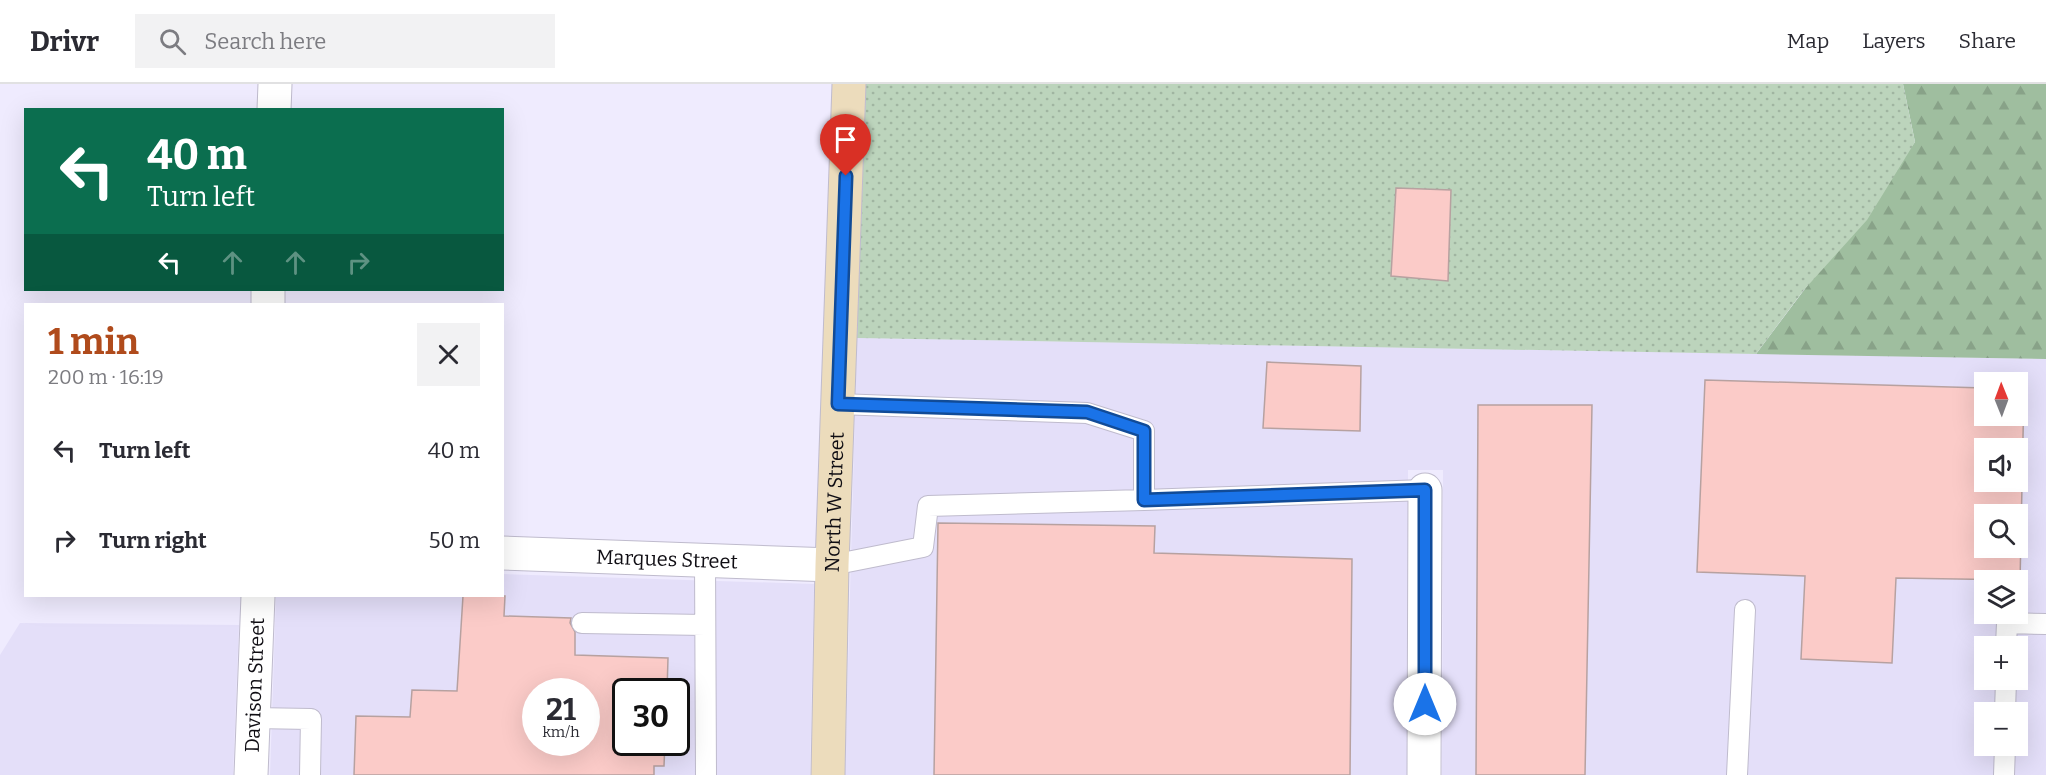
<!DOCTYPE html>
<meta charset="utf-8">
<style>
body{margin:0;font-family:Bitter,serif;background:#f2f2f3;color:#2b2b33;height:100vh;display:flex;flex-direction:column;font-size:22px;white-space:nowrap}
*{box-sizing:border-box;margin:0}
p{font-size:20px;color:#7c7c81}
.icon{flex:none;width:33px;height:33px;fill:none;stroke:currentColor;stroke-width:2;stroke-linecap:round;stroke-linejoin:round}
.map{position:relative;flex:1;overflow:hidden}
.side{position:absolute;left:24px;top:219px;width:480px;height:294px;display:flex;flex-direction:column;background:#fff;border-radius:0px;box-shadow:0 6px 24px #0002}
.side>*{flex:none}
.hud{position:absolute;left:24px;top:24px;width:480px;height:183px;border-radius:0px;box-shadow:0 6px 24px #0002;background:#0b6e4f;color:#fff;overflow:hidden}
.needle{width:39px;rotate:359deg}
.tools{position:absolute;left:1974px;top:288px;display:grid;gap:12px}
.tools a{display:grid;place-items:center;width:54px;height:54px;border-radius:0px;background:#fff;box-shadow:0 6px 24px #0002;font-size:30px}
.speed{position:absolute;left:522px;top:594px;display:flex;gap:12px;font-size:30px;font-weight:700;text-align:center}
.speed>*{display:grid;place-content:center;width:78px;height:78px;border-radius:50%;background:#fff;box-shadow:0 6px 24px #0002;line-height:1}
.speed small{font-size:15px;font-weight:400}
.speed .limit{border:3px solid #111;border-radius:9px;background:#fff;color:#111}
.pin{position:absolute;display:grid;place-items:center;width:51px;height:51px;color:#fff;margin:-62px -26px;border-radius:50% 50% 50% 0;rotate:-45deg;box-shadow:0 0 6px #0007}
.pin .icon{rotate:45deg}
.me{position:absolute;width:66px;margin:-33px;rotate:0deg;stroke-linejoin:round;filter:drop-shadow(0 0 4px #0008)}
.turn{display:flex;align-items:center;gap:21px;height:126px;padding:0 24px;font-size:27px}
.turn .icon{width:78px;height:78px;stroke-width:2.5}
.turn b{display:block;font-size:42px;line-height:51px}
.lanes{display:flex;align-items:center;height:57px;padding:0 24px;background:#0003;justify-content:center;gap:30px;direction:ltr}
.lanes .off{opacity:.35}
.round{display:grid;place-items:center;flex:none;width:63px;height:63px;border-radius:0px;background:#f2f2f3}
.summary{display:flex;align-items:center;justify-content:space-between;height:102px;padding:0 24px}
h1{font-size:36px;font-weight:700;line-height:45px;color:#b04b1c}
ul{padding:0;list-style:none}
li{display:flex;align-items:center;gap:18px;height:90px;padding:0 24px}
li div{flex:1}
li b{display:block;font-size:22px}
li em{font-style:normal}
header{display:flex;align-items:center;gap:36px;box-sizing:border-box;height:84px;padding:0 30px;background:#fff;border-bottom:2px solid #e1e1e2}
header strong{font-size:28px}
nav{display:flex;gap:33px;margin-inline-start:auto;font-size:21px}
.search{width:420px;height:54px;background:#f2f2f3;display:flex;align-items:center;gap:15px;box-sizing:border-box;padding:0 21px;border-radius:0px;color:#7c7c81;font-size:22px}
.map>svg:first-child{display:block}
.built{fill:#e4dff9;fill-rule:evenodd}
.forest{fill:url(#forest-firs)}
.park{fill:url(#park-dots)}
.building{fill:#fbcbc8;stroke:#b7a1a0;stroke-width:1.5;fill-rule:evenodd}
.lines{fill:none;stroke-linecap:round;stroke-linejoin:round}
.service-casing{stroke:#bfbbcd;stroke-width:22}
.minor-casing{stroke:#bfbbcd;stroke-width:35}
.secondary-casing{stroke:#bfbbcd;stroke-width:35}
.service{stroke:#fff;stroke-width:20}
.minor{stroke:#fff;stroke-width:33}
.secondary{stroke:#ecdcbc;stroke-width:33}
.route-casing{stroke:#114b97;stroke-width:15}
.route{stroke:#1a73e8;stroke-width:10}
.labels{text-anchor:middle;stroke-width:4.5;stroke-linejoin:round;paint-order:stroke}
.street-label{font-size:20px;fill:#0f0d13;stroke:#efebfe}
</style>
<header>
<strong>Drivr</strong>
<div class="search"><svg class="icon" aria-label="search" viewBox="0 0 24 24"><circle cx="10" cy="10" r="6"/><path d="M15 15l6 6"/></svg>Search here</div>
<nav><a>Map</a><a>Layers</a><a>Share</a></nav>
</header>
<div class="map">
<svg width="2046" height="691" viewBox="0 0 2046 691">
<defs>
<pattern id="forest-firs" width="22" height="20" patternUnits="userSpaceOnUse" patternTransform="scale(1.5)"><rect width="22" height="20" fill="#9fbe9f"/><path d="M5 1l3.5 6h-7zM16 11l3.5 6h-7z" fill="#88a288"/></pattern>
<pattern id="park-dots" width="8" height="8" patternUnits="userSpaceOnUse" patternTransform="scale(1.5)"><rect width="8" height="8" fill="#bcd4bc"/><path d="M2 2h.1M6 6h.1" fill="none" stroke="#a0b5a1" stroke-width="1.8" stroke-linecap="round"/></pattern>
</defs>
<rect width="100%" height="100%" fill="#efebfe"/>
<path class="built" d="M857 254 2046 275V691H1442L1443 386H1408L1407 691H845ZM1984 298H2018V332H1984ZM1984 364H2018V398H1984ZM1984 430H2018V464H1984ZM1984 496H2018V530H1984ZM1984 562H2018V596H1984ZM1984 628H2018V662H1984Z
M503 490 814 500 810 691H270L276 512H502ZM536 608H586V658H536ZM626 608H676V658H626Z
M20 539 239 541 233 691H0V571Z"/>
<path class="forest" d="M1903 0H2046V275L1756 270 1915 58Z"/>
<path class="park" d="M866 0H1903L1915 58 1867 136 1803 207 1756 270 857 254Z"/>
<path class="building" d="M1396 104 1451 106 1448 197 1391 192Z
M1267 278 1361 282 1360 347 1263 344Z
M1705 296 1984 304V332H2018V305H2024L2020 498 2018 496 1896 494 1892 579 1801 575 1805 492 1697 488ZM1984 364H2018V398H1984ZM1984 430H2018V464H1984Z
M1478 321H1592L1585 691H1476Z
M938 439 1155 442 1154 469 1352 475 1350 691H934Z
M463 512H505L504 532 571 534 570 539 575 548V571L668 574 667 608H626V658H665L664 682H654V691H354L356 632 410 633 412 606 457 607ZM536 608H586V658H536Z"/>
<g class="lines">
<g class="service-casing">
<path id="service" d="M1144 416 1425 406
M705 476 706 691
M832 481 923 463 928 422 1144 416V347L1087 329 838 320
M582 539 705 541
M2006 562 2007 539 2046 540
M2005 628 2006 596
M253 634 311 635 310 691
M1737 691 1745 526
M2004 691 2005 662"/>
</g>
<g class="minor-casing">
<g id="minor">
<path d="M274 26 275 0"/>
<path d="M268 220V206"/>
<path id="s1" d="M502 469 832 481"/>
<path id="s2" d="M251 691 258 512"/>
<path d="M1424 691 1425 406"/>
</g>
</g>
<g class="secondary-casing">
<g id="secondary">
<path id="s3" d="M828 691 832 481 849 0"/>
</g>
</g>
<use href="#service" class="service"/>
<use href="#minor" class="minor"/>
<use href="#secondary" class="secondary"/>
</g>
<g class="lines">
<g class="route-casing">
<path id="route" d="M846 92 838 320 1087 328 1144 347V416L1425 406V620"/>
</g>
<use href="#route" class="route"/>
</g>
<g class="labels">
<g class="street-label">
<text dy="7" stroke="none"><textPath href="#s3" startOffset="273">North W Street</textPath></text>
<text dy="7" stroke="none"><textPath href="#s1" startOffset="165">Marques Street</textPath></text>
<text dy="7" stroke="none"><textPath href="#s2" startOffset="90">Davison Street</textPath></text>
</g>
</g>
</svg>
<div class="tools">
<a><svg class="needle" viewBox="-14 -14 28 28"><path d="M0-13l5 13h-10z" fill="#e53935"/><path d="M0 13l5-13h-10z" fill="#7c7c81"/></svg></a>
<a><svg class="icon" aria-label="sound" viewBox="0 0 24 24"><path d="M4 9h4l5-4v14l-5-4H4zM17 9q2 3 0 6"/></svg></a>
<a><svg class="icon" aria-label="search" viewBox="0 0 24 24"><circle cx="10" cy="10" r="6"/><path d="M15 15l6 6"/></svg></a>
<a><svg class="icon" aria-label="layers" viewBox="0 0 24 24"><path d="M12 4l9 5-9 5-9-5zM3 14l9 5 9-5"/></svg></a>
<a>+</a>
<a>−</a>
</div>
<div class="speed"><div>21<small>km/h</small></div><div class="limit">30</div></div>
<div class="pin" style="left:846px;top:92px;background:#d93025"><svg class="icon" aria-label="arrive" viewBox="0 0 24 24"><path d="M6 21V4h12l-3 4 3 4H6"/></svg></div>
<svg class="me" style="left:1425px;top:620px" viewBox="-20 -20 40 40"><circle r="19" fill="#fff"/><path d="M0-13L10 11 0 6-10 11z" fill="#1a73e8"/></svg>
<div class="hud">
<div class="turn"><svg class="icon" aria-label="left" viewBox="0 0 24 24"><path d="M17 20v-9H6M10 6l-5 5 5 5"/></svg><div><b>40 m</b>Turn left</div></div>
<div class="lanes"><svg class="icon" aria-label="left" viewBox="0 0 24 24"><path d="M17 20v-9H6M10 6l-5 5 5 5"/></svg><svg class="icon off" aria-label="ahead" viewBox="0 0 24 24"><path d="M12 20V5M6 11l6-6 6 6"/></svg><svg class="icon off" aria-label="ahead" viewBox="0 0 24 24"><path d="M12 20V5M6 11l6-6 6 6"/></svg><svg class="icon off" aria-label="right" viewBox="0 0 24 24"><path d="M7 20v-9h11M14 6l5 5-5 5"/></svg></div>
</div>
<section class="side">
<div class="summary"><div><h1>1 min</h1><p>200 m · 16:19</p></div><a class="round"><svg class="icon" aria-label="close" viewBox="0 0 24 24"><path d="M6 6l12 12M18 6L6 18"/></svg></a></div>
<ul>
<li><svg class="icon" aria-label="left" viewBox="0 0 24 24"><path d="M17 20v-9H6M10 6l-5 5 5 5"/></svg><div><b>Turn left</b></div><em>40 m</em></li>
<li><svg class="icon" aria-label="right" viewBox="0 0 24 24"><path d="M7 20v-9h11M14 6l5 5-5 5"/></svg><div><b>Turn right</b></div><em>50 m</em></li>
</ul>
</section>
</div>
